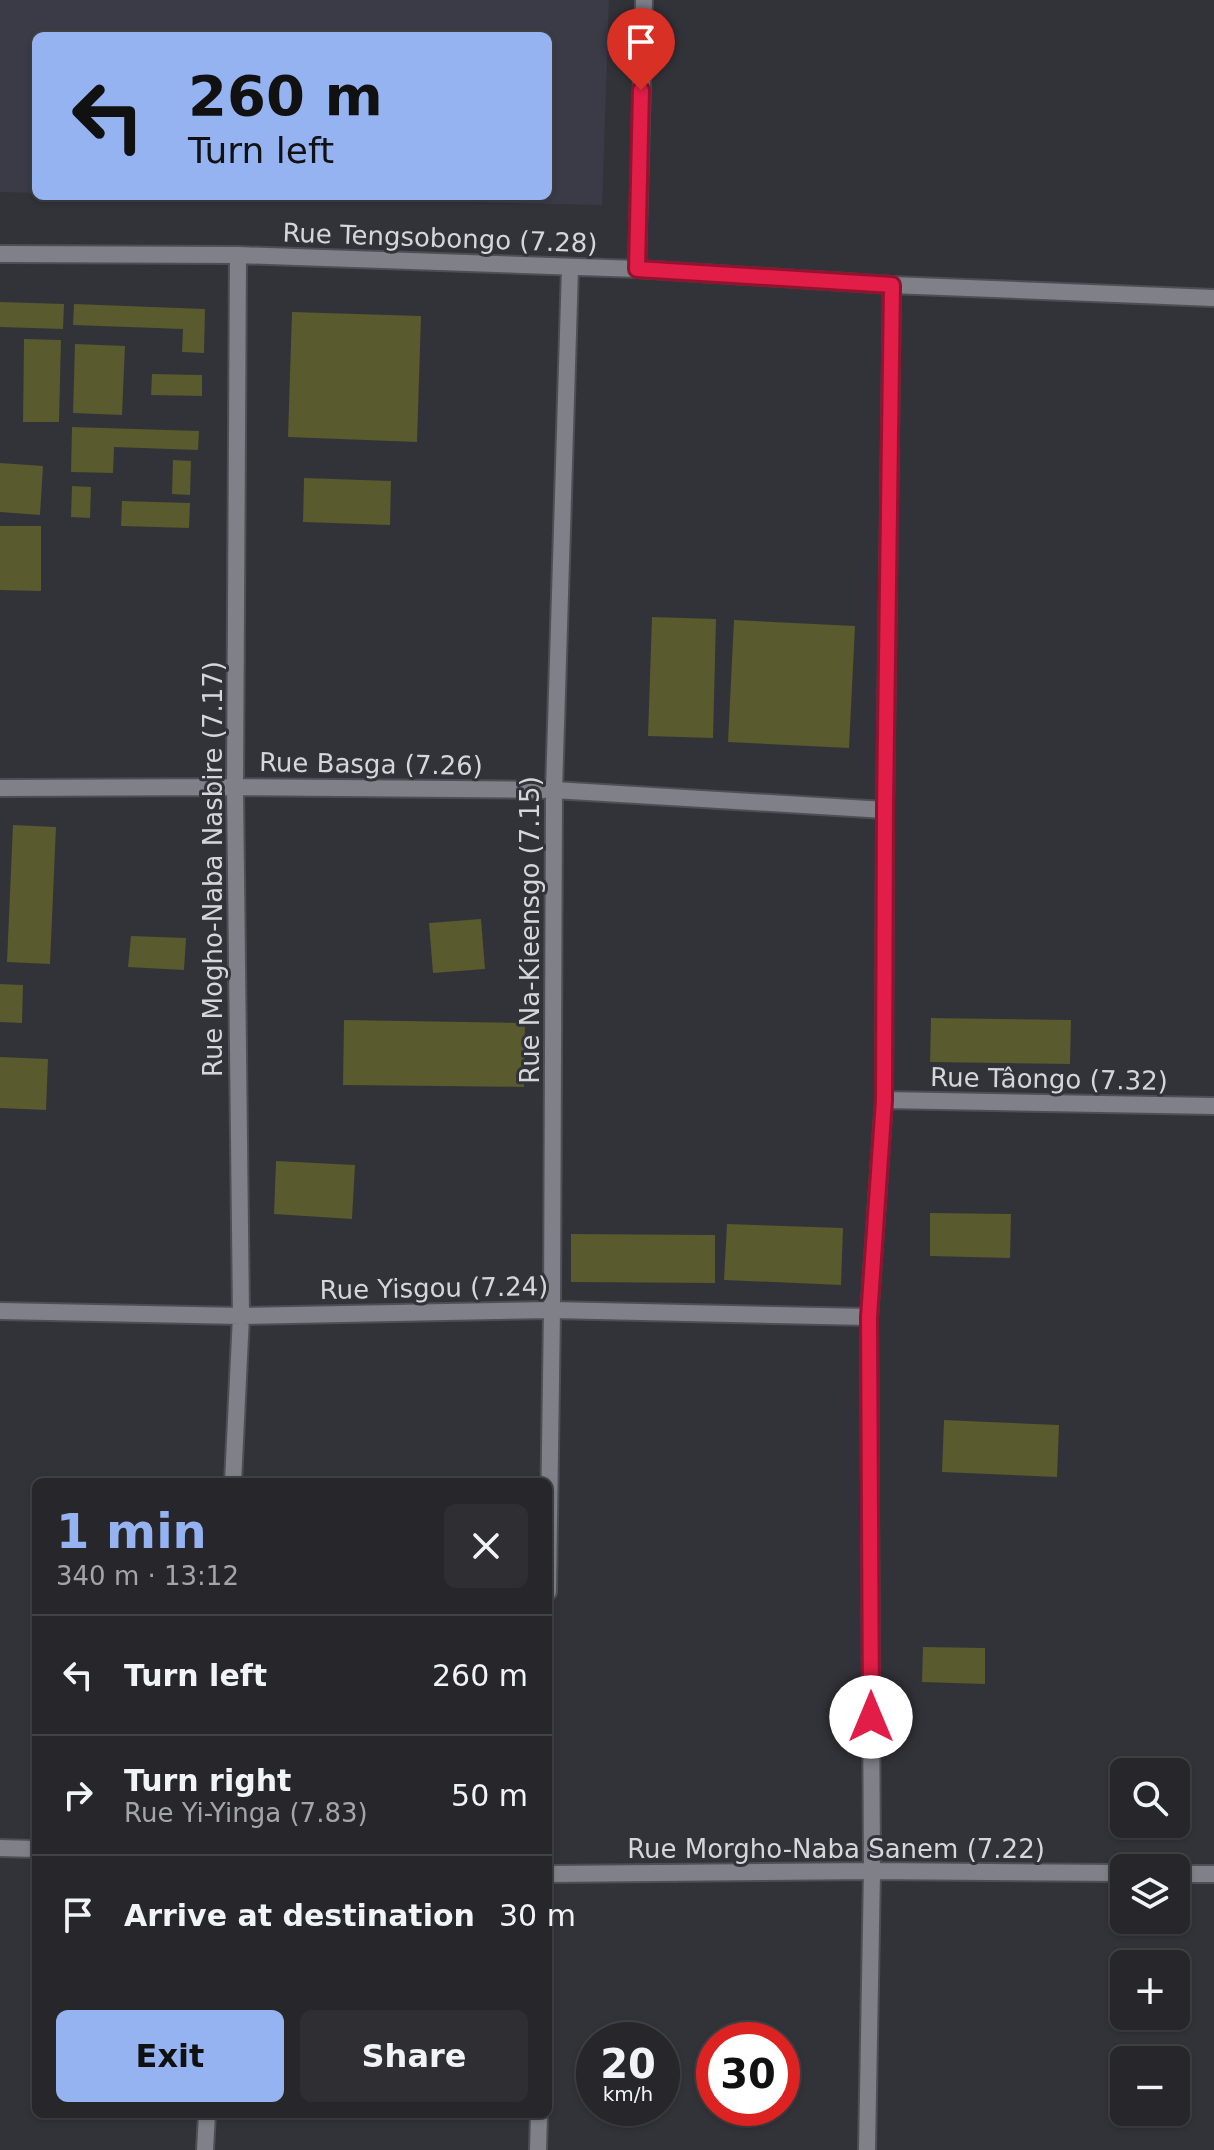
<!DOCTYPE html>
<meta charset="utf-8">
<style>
body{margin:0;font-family:"DejaVu Sans",sans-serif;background:#2e2e33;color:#f1f3f6;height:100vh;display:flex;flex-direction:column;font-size:30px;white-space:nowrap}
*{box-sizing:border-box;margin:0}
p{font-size:26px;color:#a4a5a9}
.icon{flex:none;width:44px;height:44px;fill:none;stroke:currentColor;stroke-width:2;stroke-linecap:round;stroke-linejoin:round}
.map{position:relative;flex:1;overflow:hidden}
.panel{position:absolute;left:32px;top:1478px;width:520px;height:640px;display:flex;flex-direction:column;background:#26262b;border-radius:12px;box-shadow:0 2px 6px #0004,0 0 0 2px #424347}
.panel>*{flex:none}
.top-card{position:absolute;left:32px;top:32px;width:520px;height:168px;border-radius:12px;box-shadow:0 2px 6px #0004,0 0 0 2px #424347;background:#95b2f1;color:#111;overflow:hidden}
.controls{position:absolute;left:1110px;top:1758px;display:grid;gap:16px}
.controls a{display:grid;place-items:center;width:80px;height:80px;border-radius:12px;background:#26262b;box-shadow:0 2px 6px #0004,0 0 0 2px #424347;font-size:40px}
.speed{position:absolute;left:576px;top:2022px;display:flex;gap:16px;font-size:40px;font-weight:700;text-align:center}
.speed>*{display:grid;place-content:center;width:104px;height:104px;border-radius:50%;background:#26262b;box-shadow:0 2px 6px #0004,0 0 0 2px #424347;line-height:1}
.speed small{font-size:20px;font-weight:400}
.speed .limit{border:12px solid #d22;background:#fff;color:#111}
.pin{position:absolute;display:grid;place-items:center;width:68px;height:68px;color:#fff;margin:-82px -34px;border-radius:50% 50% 50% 0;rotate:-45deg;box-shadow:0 0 8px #0007}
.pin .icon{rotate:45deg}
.me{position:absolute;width:88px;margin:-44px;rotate:0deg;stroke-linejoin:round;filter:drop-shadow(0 0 6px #0008)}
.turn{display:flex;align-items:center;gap:28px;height:168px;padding:0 24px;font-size:36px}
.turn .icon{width:104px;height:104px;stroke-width:2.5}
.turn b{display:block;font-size:56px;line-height:68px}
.round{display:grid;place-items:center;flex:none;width:84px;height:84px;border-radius:12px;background:#2e2e33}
.headline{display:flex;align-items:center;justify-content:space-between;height:136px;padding:0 24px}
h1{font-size:48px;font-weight:600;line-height:60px;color:#95b2f1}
.primary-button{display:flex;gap:16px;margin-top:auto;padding:16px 24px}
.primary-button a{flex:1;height:92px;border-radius:12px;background:#95b2f1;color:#111;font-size:32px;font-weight:600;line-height:92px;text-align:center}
.primary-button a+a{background:#2e2e33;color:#f1f3f6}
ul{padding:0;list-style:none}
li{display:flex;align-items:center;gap:24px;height:120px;padding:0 24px;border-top:2px solid #424347}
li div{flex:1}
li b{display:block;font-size:30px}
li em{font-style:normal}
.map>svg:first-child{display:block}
.built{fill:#3b3b48}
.building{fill:#595a2d}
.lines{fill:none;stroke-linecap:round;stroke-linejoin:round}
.minor-casing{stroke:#4e4f54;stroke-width:20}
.minor{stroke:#7f8088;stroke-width:16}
.route-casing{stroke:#92132f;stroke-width:20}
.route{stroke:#e11d48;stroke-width:14}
.labels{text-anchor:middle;stroke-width:6;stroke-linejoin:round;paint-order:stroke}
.street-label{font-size:26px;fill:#d5d6da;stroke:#323239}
</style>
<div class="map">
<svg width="1214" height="2150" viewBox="0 0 1214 2150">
<rect width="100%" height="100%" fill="#323239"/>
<path class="built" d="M0 0H609L602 205 174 196H548V36H36V193L0 192Z"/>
<path class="building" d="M0 302 64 304 63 329 0 327Z
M74 304 205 309 204 353 182 352 183 329 73 325Z
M292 312 421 316 417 442 288 437Z
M24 339 61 340 59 422H23Z
M75 344 125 346 122 415 73 413Z
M152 374 202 375V396L151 395Z
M72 427 199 431 198 450 114 447 113 473 71 472Z
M173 460 191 461 190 495 172 494Z
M0 463 43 466 40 515 0 512Z
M304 478 391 481 390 525 303 522Z
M72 486 91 487 90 518 71 517Z
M122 501 190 503 189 528 121 526Z
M0 526H41V591L0 590Z
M652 617 716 619 713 738 648 736Z
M734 620 855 626 849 748 728 742Z
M13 825 56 827 50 964 7 962Z
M481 919 485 969 433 973 429 923Z
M131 936 186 938 184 970 128 967Z
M0 984 23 985 22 1023 0 1022Z
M931 1018 1071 1020 1070 1064 930 1062Z
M344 1020 525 1023 524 1087 343 1085Z
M0 1057 48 1059 46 1110 0 1108Z
M276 1161 355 1165 352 1219 274 1214Z
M930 1213 1011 1214 1010 1258 930 1256Z
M727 1224 843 1228 841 1285 724 1280Z
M571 1234 715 1235V1283L571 1282Z
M944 1420 1059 1425 1057 1477 942 1472Z
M923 1647 985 1648V1684L922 1682Z"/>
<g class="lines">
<g class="minor-casing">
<path id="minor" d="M0 254 238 255 637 269 892 285 1214 298
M637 269 644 0
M0 788 235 787 554 790 885 810
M884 1100 1214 1106
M0 1311 241 1316 552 1310 869 1317
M233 1482 241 1316 235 787 238 255
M548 1592 552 1310 554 790 570 268
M0 1848 36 1849
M548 1874 872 1871 1124 1873
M1176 1874H1214
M205 2150 207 2114
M538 2150 539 2114
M867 2150 872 1871 869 1317 884 1100 885 810 892 285"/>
</g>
<use href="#minor" class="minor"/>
</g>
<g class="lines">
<g class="route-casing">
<path id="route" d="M641 90 637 269 892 285 885 810 884 1100 869 1317 871 1717"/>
</g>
<use href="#route" class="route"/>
</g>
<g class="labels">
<g class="street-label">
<text transform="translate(440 238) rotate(2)" y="9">Rue Tengsobongo (7.28)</text>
<text transform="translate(371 764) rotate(1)" y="9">Rue Basga (7.26)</text>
<text transform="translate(213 869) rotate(-90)" y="9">Rue Mogho-Naba Nasbire (7.17)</text>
<text transform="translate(530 930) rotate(-90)" y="9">Rue Na-Kieensgo (7.15)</text>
<text transform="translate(1049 1079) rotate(1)" y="9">Rue Tâongo (7.32)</text>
<text transform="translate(434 1288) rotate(-1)" y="9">Rue Yisgou (7.24)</text>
<text x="836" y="1858">Rue Morgho-Naba Sanem (7.22)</text>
</g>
</g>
</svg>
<div class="controls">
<a><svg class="icon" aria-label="search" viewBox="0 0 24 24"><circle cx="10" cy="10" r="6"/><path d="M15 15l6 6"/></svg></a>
<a><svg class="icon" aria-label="layers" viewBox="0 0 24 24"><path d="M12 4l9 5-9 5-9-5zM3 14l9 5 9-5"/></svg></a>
<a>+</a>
<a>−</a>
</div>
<div class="speed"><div>20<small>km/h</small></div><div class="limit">30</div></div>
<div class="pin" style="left:641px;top:90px;background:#d93025"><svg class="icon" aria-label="arrive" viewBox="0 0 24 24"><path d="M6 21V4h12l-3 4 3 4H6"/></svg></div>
<svg class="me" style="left:871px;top:1717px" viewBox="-20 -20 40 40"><circle r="19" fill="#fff"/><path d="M0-13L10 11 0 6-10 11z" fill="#e11d48"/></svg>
<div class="top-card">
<div class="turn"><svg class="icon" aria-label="left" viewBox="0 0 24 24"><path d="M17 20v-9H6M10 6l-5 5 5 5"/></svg><div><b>260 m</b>Turn left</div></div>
</div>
<section class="panel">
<div class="headline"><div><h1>1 min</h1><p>340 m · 13:12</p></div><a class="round"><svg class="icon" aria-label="close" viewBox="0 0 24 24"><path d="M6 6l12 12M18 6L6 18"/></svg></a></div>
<ul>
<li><svg class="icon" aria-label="left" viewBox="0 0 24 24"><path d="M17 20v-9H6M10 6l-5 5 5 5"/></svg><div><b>Turn left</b></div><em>260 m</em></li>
<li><svg class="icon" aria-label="right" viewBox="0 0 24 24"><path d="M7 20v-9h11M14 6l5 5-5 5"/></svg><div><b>Turn right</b><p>Rue Yi-Yinga (7.83)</p></div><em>50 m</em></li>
<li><svg class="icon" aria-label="arrive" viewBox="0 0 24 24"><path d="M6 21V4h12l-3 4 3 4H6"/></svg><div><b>Arrive at destination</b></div><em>30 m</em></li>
</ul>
<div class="primary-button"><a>Exit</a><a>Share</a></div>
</section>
</div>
